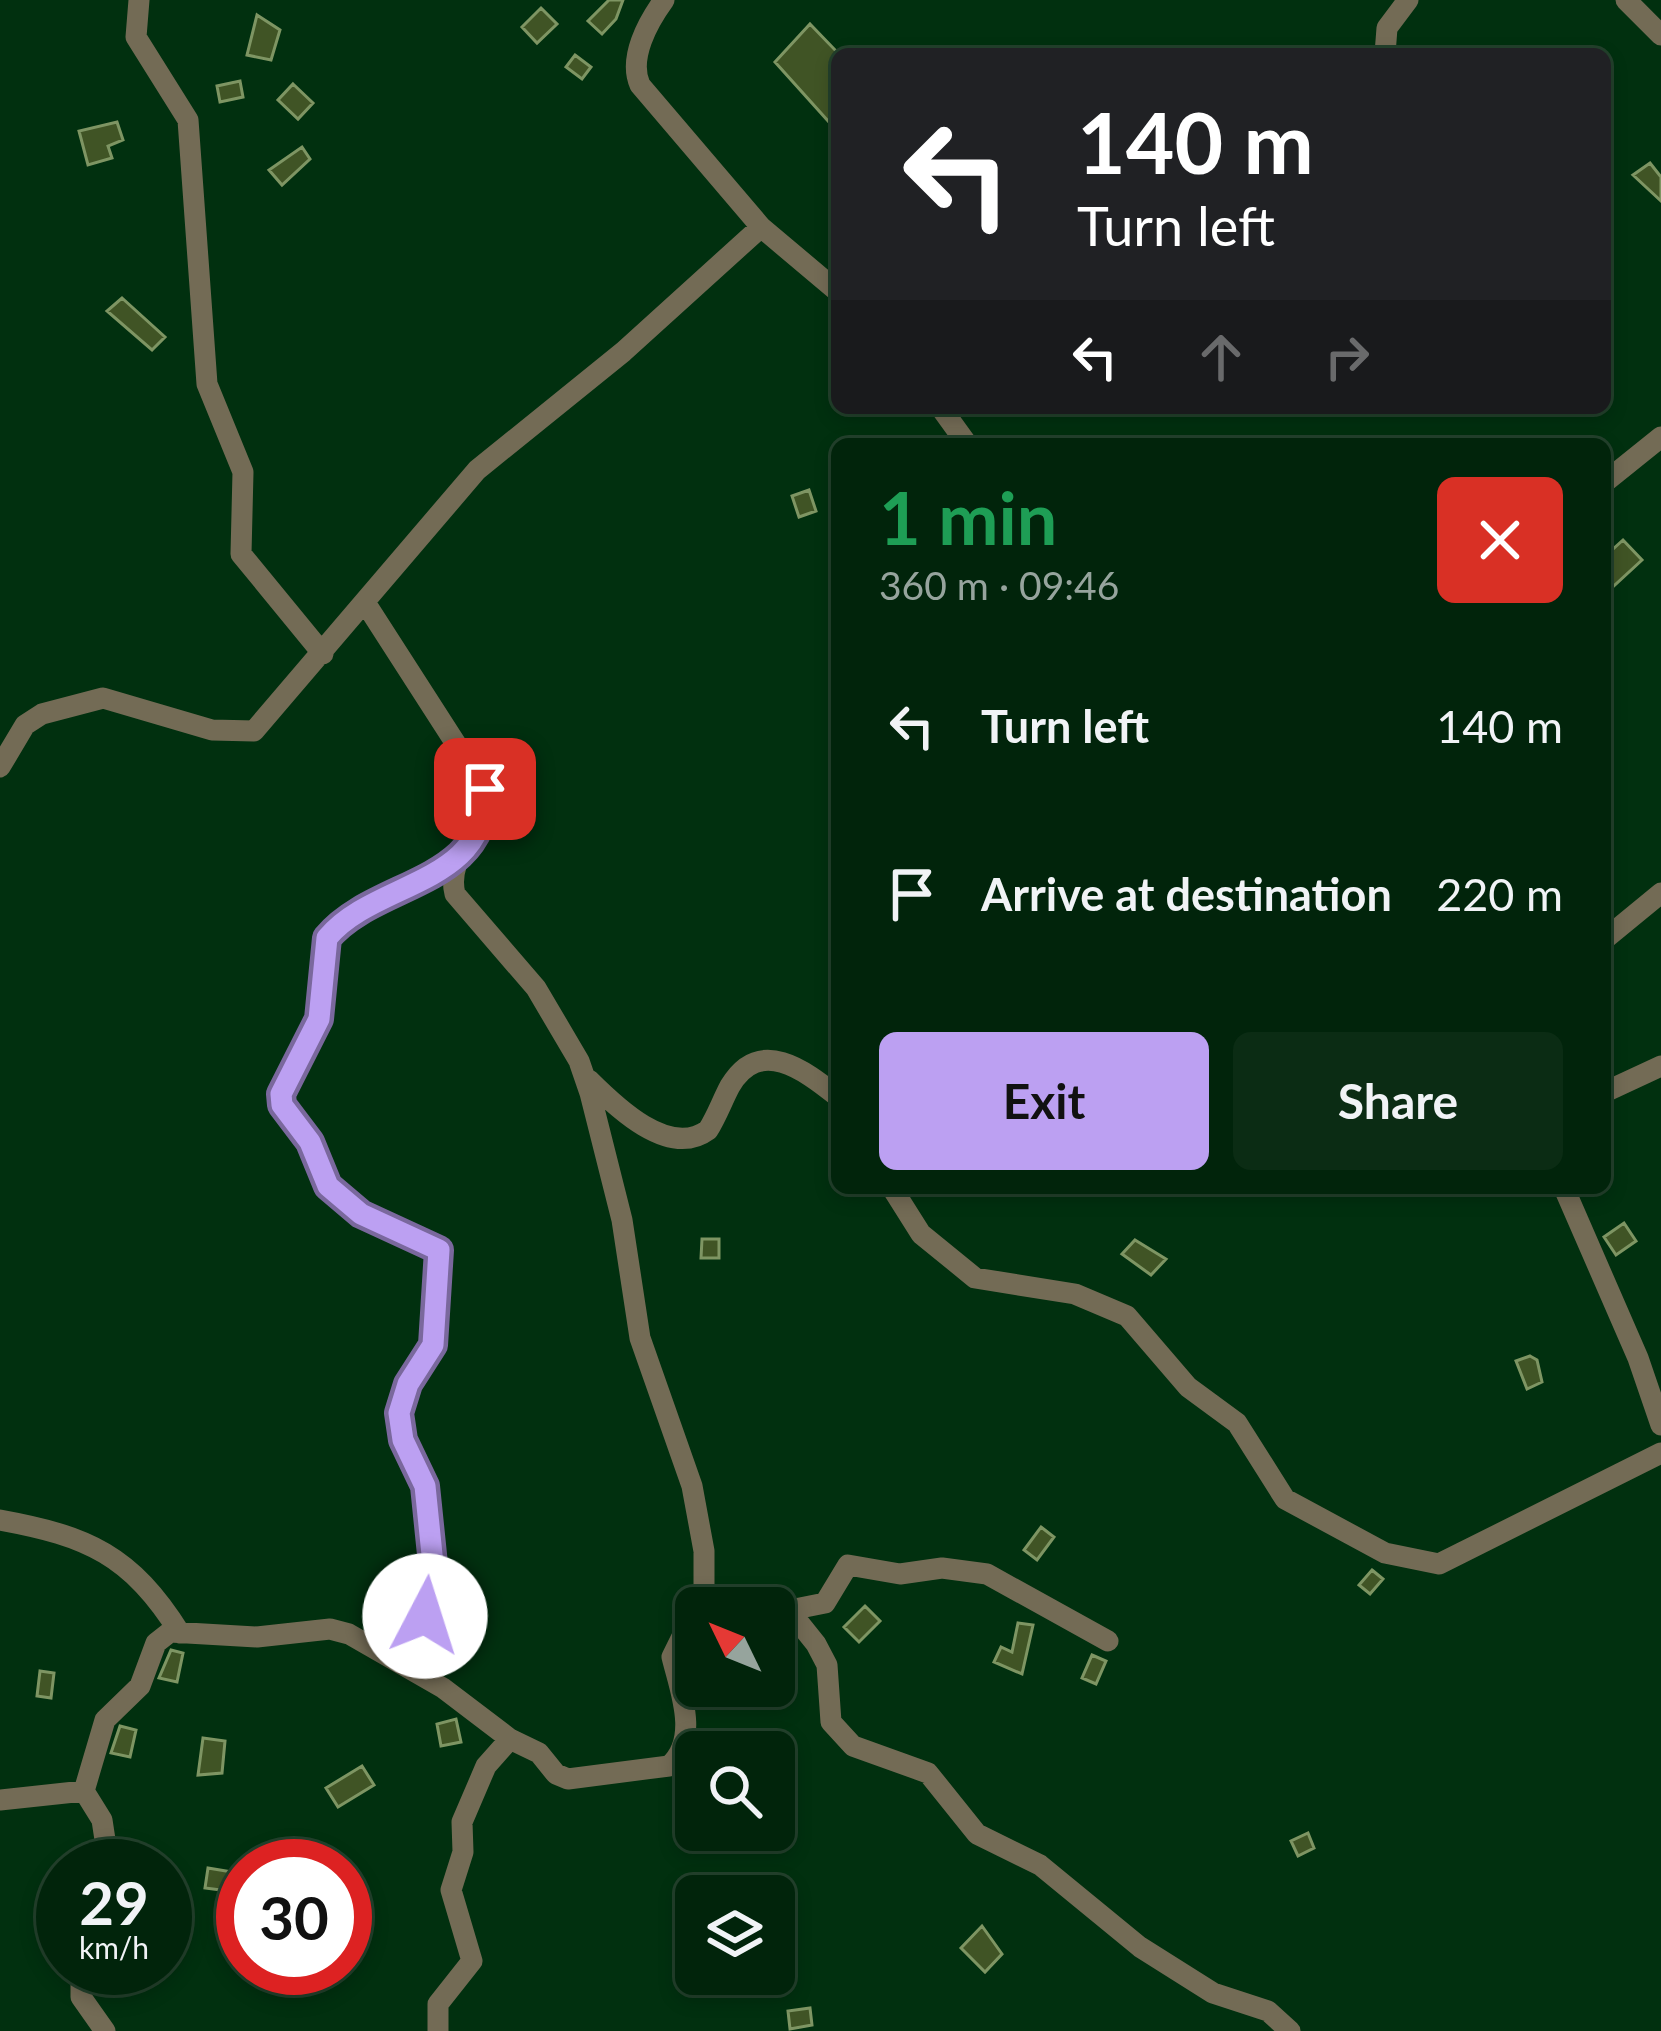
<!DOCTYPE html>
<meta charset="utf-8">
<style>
body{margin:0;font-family:Lato,sans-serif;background:#0b2c14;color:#f1f3f6;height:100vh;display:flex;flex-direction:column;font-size:45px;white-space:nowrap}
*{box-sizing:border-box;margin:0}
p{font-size:39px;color:#96a49d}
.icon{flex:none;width:66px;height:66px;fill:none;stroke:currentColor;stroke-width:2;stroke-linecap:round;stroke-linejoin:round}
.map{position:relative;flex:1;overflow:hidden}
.drawer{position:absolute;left:831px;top:438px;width:780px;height:756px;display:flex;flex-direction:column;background:#01240b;border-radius:18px;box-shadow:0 6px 18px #0003,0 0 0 3px #23412c}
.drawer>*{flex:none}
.guide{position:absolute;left:831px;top:48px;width:780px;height:366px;border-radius:18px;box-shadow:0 6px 18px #0003,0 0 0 3px #23412c;background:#202124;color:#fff;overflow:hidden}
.needle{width:78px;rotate:313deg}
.fabs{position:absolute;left:675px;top:1587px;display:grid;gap:24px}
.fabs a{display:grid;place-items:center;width:120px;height:120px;border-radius:18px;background:#01240b;box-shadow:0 6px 18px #0003,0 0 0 3px #23412c;font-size:60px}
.speed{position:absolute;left:36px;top:1839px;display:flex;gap:24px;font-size:60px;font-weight:700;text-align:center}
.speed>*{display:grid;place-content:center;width:156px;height:156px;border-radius:50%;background:#01240b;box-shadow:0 6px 18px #0003,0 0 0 3px #23412c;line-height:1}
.speed small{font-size:30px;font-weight:400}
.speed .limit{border:18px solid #d22;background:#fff;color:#111}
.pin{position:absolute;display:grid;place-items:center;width:102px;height:102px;color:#fff;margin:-51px;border-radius:24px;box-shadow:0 6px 18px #0006}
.me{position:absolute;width:132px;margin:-66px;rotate:5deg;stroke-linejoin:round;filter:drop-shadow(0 0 9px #0008)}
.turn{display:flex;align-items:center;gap:42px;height:252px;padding:0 48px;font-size:54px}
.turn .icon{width:156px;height:156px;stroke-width:2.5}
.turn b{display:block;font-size:84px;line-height:102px}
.lanes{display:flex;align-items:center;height:114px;padding:0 48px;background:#0003;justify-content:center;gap:60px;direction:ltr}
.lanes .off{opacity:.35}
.round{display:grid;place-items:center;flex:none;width:126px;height:126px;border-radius:18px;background:#0b2c14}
.summary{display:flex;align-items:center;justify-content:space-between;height:204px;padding:0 48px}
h1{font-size:72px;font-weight:700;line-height:90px;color:#1e9e55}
.action{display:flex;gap:24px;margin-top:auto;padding:24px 48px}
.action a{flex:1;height:138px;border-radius:18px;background:#bca0f2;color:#111;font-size:48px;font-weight:700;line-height:138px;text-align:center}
.action a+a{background:#0b2c14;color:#f1f3f6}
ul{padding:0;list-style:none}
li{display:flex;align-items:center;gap:36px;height:168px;padding:0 48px}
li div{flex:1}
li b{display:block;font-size:45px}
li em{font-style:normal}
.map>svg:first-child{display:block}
.building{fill:#405425;stroke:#7e9563;stroke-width:3}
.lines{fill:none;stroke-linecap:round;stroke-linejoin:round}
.minor{stroke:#736b55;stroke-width:21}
.route-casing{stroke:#7a689d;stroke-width:30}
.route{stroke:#bca0f2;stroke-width:21}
</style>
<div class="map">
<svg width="1661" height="2031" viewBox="0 0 1661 2031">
<rect width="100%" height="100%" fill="#01300f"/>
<path class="building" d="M609 0H623L616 19 602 34 588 21Z
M541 8 557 24 537 43 522 27Z
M257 15 280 30 271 60 247 55Z
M810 24 837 52V114L829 122 775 62Z
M575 55 591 67 582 79 566 67Z
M240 81 243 97 220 102 217 86Z
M293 84 313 103 298 119 278 100Z
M117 122 123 140 108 146 112 158 88 165 79 131Z
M302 147 310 159 282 185 269 170Z
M1650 163 1661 177V201L1633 175Z
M122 298 165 337 152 350 107 311Z
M809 490 816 511 799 517 792 496Z
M1605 539 1613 549 1623 540 1642 560 1605 594Z
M1624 1223 1636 1241 1616 1255 1604 1237Z
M702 1239H719V1258H701Z
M1135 1240 1166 1259 1151 1275 1122 1254Z
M1530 1356 1537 1360 1542 1382 1527 1389 1516 1361Z
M1041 1527 1054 1537 1037 1560 1024 1550Z
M1372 1570 1383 1579 1370 1594 1359 1585Z
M443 1604 470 1623 458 1651 441 1645 443 1638 434 1633Z
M865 1606 880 1621 859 1642 844 1627Z
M1018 1623 1033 1625 1022 1674 994 1662 1001 1647 1012 1652Z
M171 1650 183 1653 177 1682 159 1678Z
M1092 1655 1106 1661 1096 1684 1082 1678Z
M40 1671 54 1673 51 1698 37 1696Z
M456 1719 461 1742 441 1746 437 1724Z
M120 1726 136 1730 130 1757 111 1753Z
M203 1738 225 1741 222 1773 198 1775Z
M362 1766 374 1785 338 1807 326 1788Z
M1308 1833 1314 1848 1298 1856 1291 1841Z
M208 1868 232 1872 229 1891 205 1888Z
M982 1926 1002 1954 985 1972 961 1948Z
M810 2008 812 2025 790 2029 788 2011Z"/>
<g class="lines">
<path class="minor" d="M139 0 136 37 188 120 207 384 243 472 241 554 323 654
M664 0C648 22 628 58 640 85L761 227 837 291
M1626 0 1661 35
M1385 54 1387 28 1408 0
M941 408 967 444
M1605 482 1661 437
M0 767 25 725 42 714 103 698 212 730 254 731 477 470 623 352 761 227
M1605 939 1661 893
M589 1080C615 1106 669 1159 708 1130 717 1116 722 1101 730 1086 760 1036 804 1070 837 1096
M1605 1092 1661 1066
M892 1188 921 1234 975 1278 1075 1294 1127 1316 1188 1387 1237 1423 1285 1499 1385 1553 1439 1564 1661 1453
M1564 1188 1638 1358 1661 1425
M0 1520C88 1536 131 1555 180 1633
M704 1592 768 1608
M774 1609 796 1619 816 1644 827 1665 831 1722 853 1746 928 1773 977 1834 1040 1865 1140 1947 1213 1993 1268 2011 1290 2031
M785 1611 825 1603 848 1565 900 1574 942 1568 987 1574 1108 1641
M404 1663 425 1616 435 1574 424 1478 403 1440 399 1413 408 1385 433 1345 439 1250 361 1214 328 1186 310 1142 282 1105 281 1094 319 1019 327 938 353 915 455 864
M84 1791 102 1820 109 1866
M0 1800 84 1791 105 1720 140 1686 156 1643 170 1632 257 1637 330 1629 349 1634 443 1688 510 1739 539 1753 556 1774 568 1779 669 1766C700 1739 680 1690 672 1657L704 1592V1551L692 1486 640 1338 622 1220 590 1093 579 1061 536 988 455 894C445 855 487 829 485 789L366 604
M81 1968V1997L105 2031
M438 2031V2004L472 1961 451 1890 463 1852 462 1822 486 1766 510 1739"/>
</g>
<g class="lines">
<g class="route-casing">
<path id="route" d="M425 1616 434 1574 425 1486 403 1440 399 1413 408 1384 433 1345 439 1250 361 1214 328 1186 310 1142 282 1105 281 1094 319 1019 327 938C375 880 489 886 485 789"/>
</g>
<use href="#route" class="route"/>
</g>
</svg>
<div class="fabs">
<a><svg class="needle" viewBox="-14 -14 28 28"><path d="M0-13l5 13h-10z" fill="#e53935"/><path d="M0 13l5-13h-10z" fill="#96a49d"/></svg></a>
<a><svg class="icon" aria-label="search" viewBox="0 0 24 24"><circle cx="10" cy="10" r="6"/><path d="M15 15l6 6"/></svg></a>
<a><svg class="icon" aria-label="layers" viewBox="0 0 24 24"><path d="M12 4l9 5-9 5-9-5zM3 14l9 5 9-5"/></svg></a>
</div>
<div class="speed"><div>29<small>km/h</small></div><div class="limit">30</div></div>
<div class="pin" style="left:485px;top:789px;background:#d93025"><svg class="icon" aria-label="arrive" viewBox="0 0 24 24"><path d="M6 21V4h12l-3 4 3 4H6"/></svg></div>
<svg class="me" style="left:425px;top:1616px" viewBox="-20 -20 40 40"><circle r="19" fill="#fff"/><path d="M0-13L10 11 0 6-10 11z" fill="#bca0f2"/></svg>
<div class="guide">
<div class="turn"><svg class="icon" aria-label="left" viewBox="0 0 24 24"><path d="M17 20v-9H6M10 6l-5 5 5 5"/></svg><div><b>140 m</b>Turn left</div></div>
<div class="lanes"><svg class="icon" aria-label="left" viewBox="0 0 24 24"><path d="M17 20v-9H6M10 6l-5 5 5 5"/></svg><svg class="icon off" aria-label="ahead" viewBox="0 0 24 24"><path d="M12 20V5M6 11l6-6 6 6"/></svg><svg class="icon off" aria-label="right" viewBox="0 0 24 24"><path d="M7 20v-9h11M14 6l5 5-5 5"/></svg></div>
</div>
<section class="drawer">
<div class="summary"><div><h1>1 min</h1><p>360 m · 09:46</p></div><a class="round" style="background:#d93025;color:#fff"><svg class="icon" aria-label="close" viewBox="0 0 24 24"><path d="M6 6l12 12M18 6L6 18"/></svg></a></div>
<ul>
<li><svg class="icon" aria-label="left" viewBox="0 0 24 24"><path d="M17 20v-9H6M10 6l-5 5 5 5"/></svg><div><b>Turn left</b></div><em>140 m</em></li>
<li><svg class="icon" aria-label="arrive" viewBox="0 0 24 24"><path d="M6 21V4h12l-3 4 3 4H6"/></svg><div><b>Arrive at destination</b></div><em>220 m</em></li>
</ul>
<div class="action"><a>Exit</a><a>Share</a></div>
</section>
</div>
